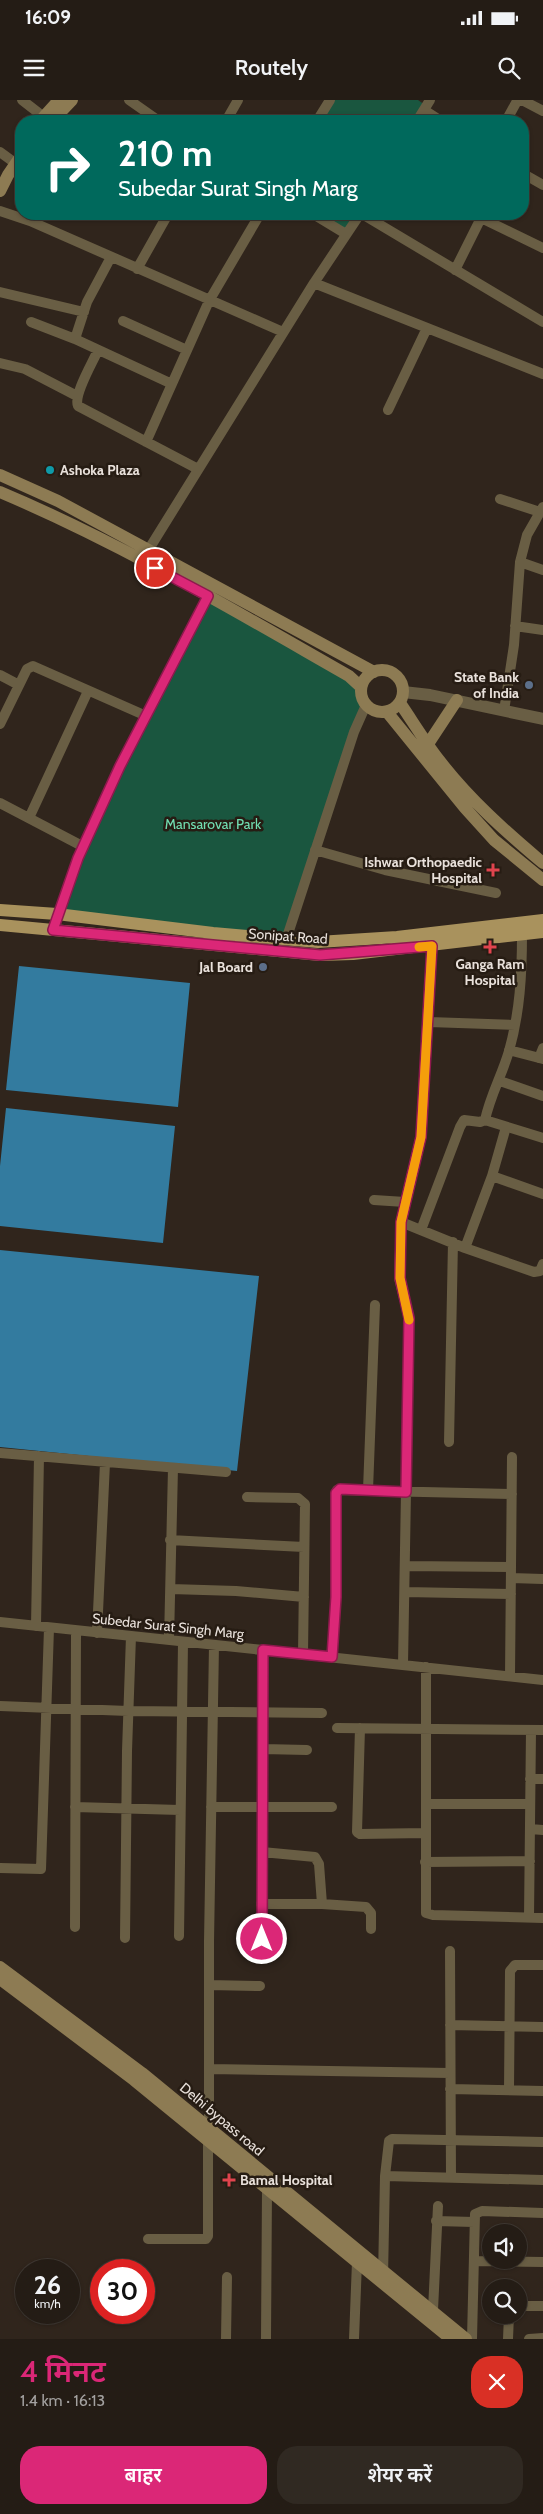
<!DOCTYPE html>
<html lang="hi">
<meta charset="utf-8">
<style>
body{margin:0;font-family:Cabin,"Noto Sans Devanagari",sans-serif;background:#302922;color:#f1f3f6;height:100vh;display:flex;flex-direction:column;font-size:19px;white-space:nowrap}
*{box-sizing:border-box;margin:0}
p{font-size:16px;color:#a3a1a0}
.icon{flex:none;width:28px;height:28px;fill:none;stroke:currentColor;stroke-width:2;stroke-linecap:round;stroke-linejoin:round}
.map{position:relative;height:2239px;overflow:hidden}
.details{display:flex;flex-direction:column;background:#241c15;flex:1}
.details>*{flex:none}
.banner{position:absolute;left:15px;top:15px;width:514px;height:105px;border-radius:20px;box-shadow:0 1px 4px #0004,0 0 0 1px #413a34;background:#00695c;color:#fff;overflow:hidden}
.fabs{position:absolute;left:482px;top:2124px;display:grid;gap:10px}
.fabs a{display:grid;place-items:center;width:45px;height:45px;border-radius:50%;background:#241c15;box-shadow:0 1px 4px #0004,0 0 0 1px #413a34;font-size:25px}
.speed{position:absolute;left:15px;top:2159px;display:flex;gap:10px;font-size:25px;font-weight:700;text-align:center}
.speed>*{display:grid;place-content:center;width:65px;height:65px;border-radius:50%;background:#241c15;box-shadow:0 1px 4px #0004,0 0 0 1px #413a34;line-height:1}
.speed small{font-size:12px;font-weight:400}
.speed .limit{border:8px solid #d22;background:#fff;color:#111}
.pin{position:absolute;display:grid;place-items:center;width:42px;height:42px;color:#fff;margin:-21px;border:2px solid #fff;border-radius:50%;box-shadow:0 1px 5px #0007}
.me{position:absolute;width:55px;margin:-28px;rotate:0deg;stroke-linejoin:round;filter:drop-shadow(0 0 4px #0008)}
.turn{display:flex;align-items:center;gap:18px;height:105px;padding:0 20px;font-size:22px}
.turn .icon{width:65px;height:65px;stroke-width:2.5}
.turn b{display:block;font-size:35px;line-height:42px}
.round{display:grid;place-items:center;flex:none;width:52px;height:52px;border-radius:20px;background:#302922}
.summary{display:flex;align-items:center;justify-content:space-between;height:85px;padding:0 20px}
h1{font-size:30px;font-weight:600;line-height:38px;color:#db2777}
.primary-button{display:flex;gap:10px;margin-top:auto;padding:10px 20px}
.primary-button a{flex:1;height:58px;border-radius:20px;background:#db2777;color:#fff;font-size:20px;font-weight:600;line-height:58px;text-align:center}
.primary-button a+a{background:#302922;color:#f1f3f6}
.status{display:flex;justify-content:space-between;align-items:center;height:35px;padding:0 25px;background:#241c15;direction:ltr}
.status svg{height:14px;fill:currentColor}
header{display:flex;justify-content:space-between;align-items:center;height:65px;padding:0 20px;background:#241c15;font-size:22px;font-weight:600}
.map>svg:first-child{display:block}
.green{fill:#1a563f}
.water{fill:#337b9f}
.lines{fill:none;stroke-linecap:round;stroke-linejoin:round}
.minor{stroke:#695e44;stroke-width:10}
.tertiary{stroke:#695e44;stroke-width:12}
.secondary{stroke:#8d7b53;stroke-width:12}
.primary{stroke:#a9925d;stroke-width:12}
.route-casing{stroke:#8e194d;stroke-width:12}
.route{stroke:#db2777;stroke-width:9}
.slow{stroke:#f59e0b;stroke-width:9}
.culture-dot{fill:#0f9aa8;stroke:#261c13;stroke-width:2}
.service-dot{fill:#5c6f8a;stroke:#261c13;stroke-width:2}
.health-dot{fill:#e0444e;stroke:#261c13;stroke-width:2}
.labels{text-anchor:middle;stroke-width:5;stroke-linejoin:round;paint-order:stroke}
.poi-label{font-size:14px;font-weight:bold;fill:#e9e1db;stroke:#261c13;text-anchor:end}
.park-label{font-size:14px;fill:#71deb2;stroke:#261c13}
.street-label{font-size:14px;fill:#e9e1db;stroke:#261c13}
</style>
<div class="status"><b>16:09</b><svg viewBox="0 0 49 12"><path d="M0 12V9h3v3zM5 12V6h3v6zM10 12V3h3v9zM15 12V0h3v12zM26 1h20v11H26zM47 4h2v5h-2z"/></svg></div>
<header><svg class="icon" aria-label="menu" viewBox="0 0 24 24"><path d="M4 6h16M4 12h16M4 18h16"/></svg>Routely<svg class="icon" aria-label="search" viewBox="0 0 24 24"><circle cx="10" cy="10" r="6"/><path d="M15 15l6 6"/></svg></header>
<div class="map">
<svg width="543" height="2239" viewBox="0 0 543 2239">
<rect width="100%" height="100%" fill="#30251c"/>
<path class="green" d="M331 0H418L425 5 415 21H317Z
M315 114H357L346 132Z
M209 497 361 587 364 603 287 841 57 818 84 747Z"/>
<path class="water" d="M19 866 190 883 178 1007 6 990Z
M6 1008 175 1026 163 1143 0 1126V1066Z
M0 1150 259 1176 237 1371 0 1347Z"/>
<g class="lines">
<path class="minor" d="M22 0 49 21
M129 0 159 21
M424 10 441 21
M226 21 238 0
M317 21 330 0
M417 21 430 0
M506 21 517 1H524L543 11
M0 52 15 63
M522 73 543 85
M0 111 30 121 283 232
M313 114 346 134
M362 114 543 222
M473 114 543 148
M137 169 168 114
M455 170 483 114
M314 183 543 274
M0 192 84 212
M123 221 187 250
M31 222 75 239 172 284
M75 239 87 202 111 157
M98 250C93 262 73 295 78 306L198 369
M0 263 25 269 77 296
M388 310 427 228
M146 342 209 201 260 114
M500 399 540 412
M149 449 314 183 360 114
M520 462 543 470
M515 526 543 530
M0 575 19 585
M504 611 514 545 520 462 527 435 543 407
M0 624 27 569 33 566 144 615
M0 703 84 747
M29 718 88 591
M315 750 385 770 496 793
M53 830 78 759 120 665 208 496
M522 834C522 874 520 912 509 951 502 975 490 996 485 1020L543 1038
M286 840 354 632 366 605
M429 922 515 925
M509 950 543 959
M539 958 543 948
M500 981 543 996
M492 1076 543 1094
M374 1100 405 1102
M401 1122 465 1148 534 1172 540 1171 543 1164
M421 1130 460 1027 464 1020 480 1022 485 1020
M465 1148 492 1076 506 1027
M449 1342 453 1142
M0 1353 226 1372
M368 1390 375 1205
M247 1397 298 1398 305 1404 303 1554
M170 1440 304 1447
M405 1466 511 1467
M511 1478 543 1479
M171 1489 236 1491 304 1497
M405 1492 511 1494
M0 1522 543 1580
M36 1526 39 1356
M97 1533 105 1363
M169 1540 173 1368
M332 1557 336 1497 337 1390 512 1394
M403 1565 409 1218 399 1178 401 1122 421 1037 432 840
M426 1567V1813L433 1815 543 1818
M510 1576 512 1357
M0 1606 128 1611 322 1613
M337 1628 543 1630
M360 1628 357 1732 360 1734 425 1733
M263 1649 307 1650
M530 1679H543
M426 1704H530
M75 1707 180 1710
M211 1707H332
M530 1729 543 1730
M425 1762 530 1761
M0 1768 41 1769 49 1528
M261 1804H322L319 1764 315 1757 262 1752
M322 1804 366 1807 371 1813V1829
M529 1818 531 1630
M75 1827 76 1531
M179 1836 183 1542
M125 1838 127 1651 131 1536
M262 1839 263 1550
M450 1851 451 2078
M209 1885 260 1886
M450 1925 543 1927
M209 1969 450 1973
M450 1989 543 1991
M509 1990 510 1871 515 1865H543
M209 2028V1842L214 1545
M385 2076 543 2080
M436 2121 474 2122
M148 2139H206L208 2136V2040
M474 2161 543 2162
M383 2177 385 2076 389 2041 392 2039 543 2042
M519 2206H543
M427 2214 433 2210 438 2106
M226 2239 227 2177
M266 2239 267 2088
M354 2239 357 2162
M472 2239 475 2114 482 2111 543 2113
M508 2239 509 2215
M529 2239 543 2238"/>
<path class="tertiary" d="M403 592 430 595 543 619"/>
<path class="secondary" d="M40 21 59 0
M52 21 72 0
M0 91 8 75 21 56
M0 375 58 401 374 572
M0 392C121 443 235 511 349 576L361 587
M361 591a21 21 0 1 1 42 0a21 21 0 1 1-42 0Z
M400 603C413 622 425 642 439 660 469 699 505 731 543 763
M387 612 465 708 494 740 543 780
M428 644 457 600
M0 1867 142 1973 466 2239
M0 1879 134 1980 451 2239"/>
<path class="primary" d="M0 810 57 814 213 833 318 842 397 837 543 820
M0 825 320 855 353 854 543 832"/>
</g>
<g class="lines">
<g class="route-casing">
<path id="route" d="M155 468 208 496 120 666 78 758 53 830 320 855 432 846 421 1037 401 1122 400 1178 409 1218 406 1392 340 1389 336 1393V1497L332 1557 263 1550 262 1839"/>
</g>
<use href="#route" class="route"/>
<path class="slow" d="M409 1220 400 1178 401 1122 421 1037 432 846 419 847"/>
</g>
<circle class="culture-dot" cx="50" cy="370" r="5"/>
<g class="service-dot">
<circle cx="529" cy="585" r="5"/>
<circle cx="263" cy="867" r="5"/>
</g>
<g class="health-dot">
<path d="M490.5 762.5h5v5h5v5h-5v5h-5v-5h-5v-5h5z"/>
<path d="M487.5 839.5h5v5h5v5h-5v5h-5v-5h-5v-5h5z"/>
<path d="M226.5 2072.5h5v5h5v5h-5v5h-5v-5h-5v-5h5z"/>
</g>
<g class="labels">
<g class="poi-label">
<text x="60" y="375" text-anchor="start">Ashoka Plaza</text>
<text x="519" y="582">State Bank<tspan x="519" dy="16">of India</tspan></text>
<text x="482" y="767">Ishwar Orthopaedic<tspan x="482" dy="16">Hospital</tspan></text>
<text x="490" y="869" text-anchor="middle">Ganga Ram<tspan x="490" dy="16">Hospital</tspan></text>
<text x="253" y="872">Jal Board</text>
<text x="240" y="2085" text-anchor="start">Bamal Hospital</text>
</g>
<g class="park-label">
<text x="213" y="729">Mansarovar Park</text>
</g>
<g class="street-label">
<text transform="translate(288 836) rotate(4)" y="5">Sonipat Road</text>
<text transform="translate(168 1526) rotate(6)" y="5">Subedar Surat Singh Marg</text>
<text transform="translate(222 2019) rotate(40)" y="5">Delhi bypass road</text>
</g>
</g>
</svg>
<div class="fabs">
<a><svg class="icon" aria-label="sound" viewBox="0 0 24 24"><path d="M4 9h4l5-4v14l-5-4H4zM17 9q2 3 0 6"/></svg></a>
<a><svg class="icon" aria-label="search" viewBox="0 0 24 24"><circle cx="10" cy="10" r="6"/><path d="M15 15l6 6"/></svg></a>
</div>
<div class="speed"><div>26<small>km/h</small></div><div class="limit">30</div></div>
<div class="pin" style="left:155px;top:468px;background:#d93025"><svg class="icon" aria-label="arrive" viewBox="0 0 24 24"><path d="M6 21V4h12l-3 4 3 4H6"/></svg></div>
<svg class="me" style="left:262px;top:1839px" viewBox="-20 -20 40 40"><circle r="17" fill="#db2777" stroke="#fff" stroke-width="3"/><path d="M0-11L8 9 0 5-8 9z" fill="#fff"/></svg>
<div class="banner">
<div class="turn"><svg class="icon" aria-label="right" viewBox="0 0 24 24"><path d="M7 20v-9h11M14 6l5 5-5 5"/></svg><div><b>210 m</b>Subedar Surat Singh Marg</div></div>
</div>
</div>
<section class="details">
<div class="summary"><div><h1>4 मिनट</h1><p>1.4 km · 16:13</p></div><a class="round" style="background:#d93025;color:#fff"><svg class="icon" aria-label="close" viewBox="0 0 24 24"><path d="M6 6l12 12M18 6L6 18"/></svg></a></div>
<div class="primary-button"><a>बाहर</a><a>शेयर करें</a></div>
</section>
